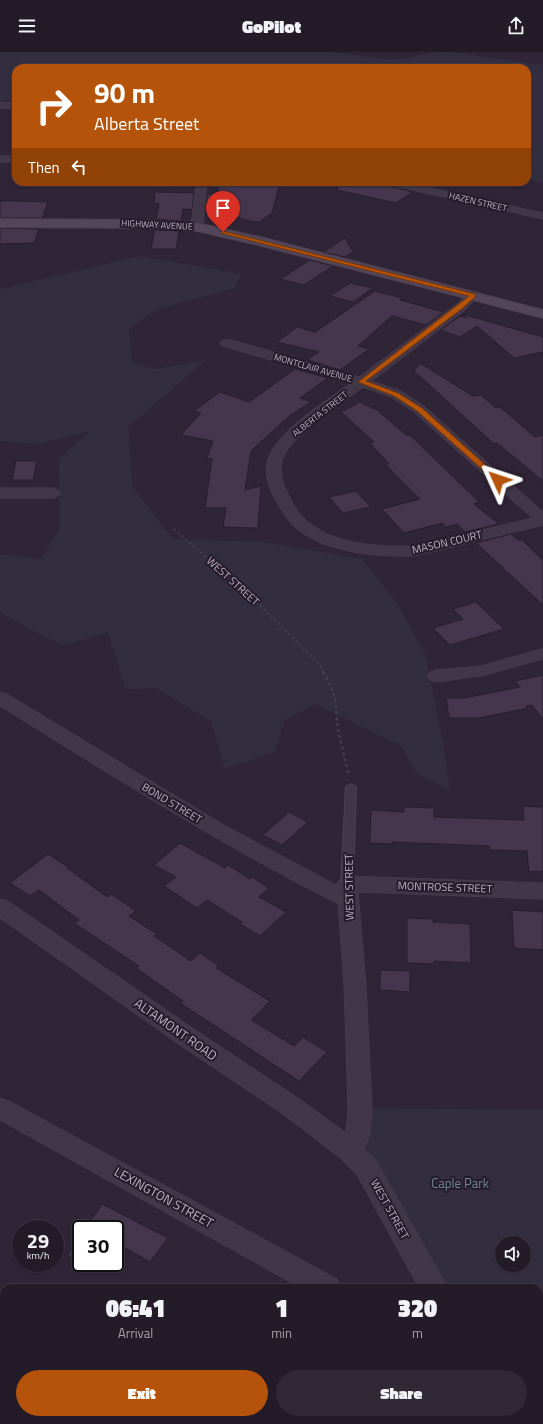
<!DOCTYPE html>
<style>
body{margin:0;font-family:"Titillium Web",sans-serif;background:#302835;color:#f1f3f6;height:100vh;display:flex;flex-direction:column;font-size:15px;white-space:nowrap}
*{box-sizing:border-box;margin:0}
p{font-size:13px;color:#a3a1a8}
.icon{flex:none;width:22px;height:22px;fill:none;stroke:currentColor;stroke-width:2;stroke-linecap:round;stroke-linejoin:round}
.map{position:relative;flex:1;overflow:hidden}
.sheet{position:absolute;left:0px;top:1232px;width:543px;height:140px;display:flex;flex-direction:column;background:#241b29;border-radius:12px 12px 0 0;box-shadow:0 1px 3px #0004,0 0 0 1px #413946}
.sheet>*{flex:none}
.hud{position:absolute;left:12px;top:12px;width:519px;height:122px;border-radius:12px;box-shadow:0 1px 3px #0004,0 0 0 1px #413946;background:#b45309;color:#fff;overflow:hidden}
.controls{position:absolute;left:495px;top:1184px;display:grid;gap:8px}
.controls a{display:grid;place-items:center;width:36px;height:36px;border-radius:50%;background:#241b29;box-shadow:0 1px 3px #0004,0 0 0 1px #413946;font-size:20px}
.speed{position:absolute;left:12px;top:1168px;display:flex;gap:8px;font-size:20px;font-weight:700;text-align:center}
.speed>*{display:grid;place-content:center;width:52px;height:52px;border-radius:50%;background:#241b29;box-shadow:0 1px 3px #0004,0 0 0 1px #413946;line-height:1}
.speed small{font-size:10px;font-weight:400}
.speed .limit{border:2px solid #111;border-radius:6px;background:#fff;color:#111}
.pin{position:absolute;display:grid;place-items:center;width:34px;height:34px;color:#fff;margin:-41px -17px;border-radius:50% 50% 50% 0;rotate:-45deg;box-shadow:0 0 4px #0007}
.pin .icon{rotate:45deg}
.me{position:absolute;width:44px;margin:-22px;rotate:312deg;stroke-linejoin:round;filter:drop-shadow(0 0 3px #0008)}
.turn{display:flex;align-items:center;gap:14px;height:84px;padding:0 16px;font-size:18px}
.turn .icon{width:52px;height:52px;stroke-width:2.5}
.turn b{display:block;font-size:28px;line-height:34px}
.then{display:flex;align-items:center;height:38px;padding:0 16px;background:#0003;gap:8px;font-size:15px}
.eta{display:flex;justify-content:space-evenly;align-items:center;height:68px;text-align:center}
.eta b{font-size:24px;font-weight:800;line-height:28px}
.primary-button{display:flex;gap:8px;margin-top:auto;padding:8px 16px}
.primary-button a{flex:1;height:46px;border-radius:24px;background:#b45309;color:#fff;font-size:16px;font-weight:800;line-height:46px;text-align:center}
.primary-button a+a{background:#302835;color:#f1f3f6}
header{display:flex;justify-content:space-between;align-items:center;height:52px;padding:0 16px;background:#241b29;font-size:18px;font-weight:800}
.map>svg:first-child{display:block}
.green{fill:#322e40;fill-rule:evenodd}
.building{fill:#45364e;stroke:#291e2e}
.lines{fill:none;stroke-linecap:round;stroke-linejoin:round}
.service-casing{stroke:#4b4051;stroke-width:2}
.minor-casing{stroke:#4b4051;stroke-width:1}
.secondary-casing{stroke:#4b4051;stroke-width:2}
.path-far1{stroke:#403e51;stroke-width:2;stroke-dasharray:2.5 2.5;stroke-linecap:butt}
.path{stroke:#403e51;stroke-width:2.5;stroke-dasharray:3 3;stroke-linecap:butt}
.service{fill:#423748;fill-rule:evenodd}
.minor{fill:#423748;fill-rule:evenodd}
.secondary{fill:#53455a;fill-rule:evenodd}
.route{fill:#b45309;stroke:#753606}
.labels{text-anchor:middle;stroke-width:4;stroke-linejoin:round;paint-order:stroke}
.far-street-label{font-size:9px;fill:#beb2c4;stroke:#271c2c}
.street-label{font-size:11px;fill:#beb2c4;stroke:#271c2c}
.near-street-label{font-size:13px;fill:#beb2c4;stroke:#271c2c}
.near-park-label{font-size:13px;fill:#6c8892;stroke:#271c2c}
</style>
<header><svg class="icon" aria-label="menu" viewBox="0 0 24 24"><path d="M4 6h16M4 12h16M4 18h16"/></svg>GoPilot<svg class="icon" aria-label="share" viewBox="0 0 24 24"><path d="M12 15V3M7 8l5-5 5 5M5 13v7h14v-7"/></svg></header>
<div class="map">
<svg width="543" height="1372" viewBox="0 0 543 1372">
<rect width="100%" height="100%" fill="#302437"/>
<path class="green" d="M0 0H331L395 8 435 0H452L543 13V131L527 127V16H16V48H0Z
M140 204 241 222 235 236 155 258 129 277 132 310 156 317 206 308 128 375 132 434 173 487 263 490 362 507 398 553 425 602 443 692 450 738 417 722 401 694 315 652 285 668 274 700 225 717 211 669 156 636 126 637 108 581 63 593 31 578 0 560V502L41 507 60 476 59 407 90 379 37 392 0 389V237Z
M360 1056 543 1058V1372H513L511 1368H539V1236H434L366 1115 358 1081ZM502 1191H524V1213H502Z
M99 1368H157L162 1372H96Z
M238 1368H474L476 1372H216Z"/>
<path class="building" d="M218 130H280L272 161 259 170H255L227 163 206 161 207 142H215L216 139H218Z
M338 130H383L389 134 413 140 396 151 337 138Z
M155 140 194 141 192 158 183 157 181 169 156 167 159 152 154 151Z
M0 149H23L48 150 42 166H0Z
M0 176 39 177 34 191 0 192Z
M155 178 179 179 176 197H151Z
M345 186 353 200 345 205 323 200Z
M310 208 333 214 304 233 280 227Z
M350 231 373 236 353 250 330 244Z
M375 239 402 246 400 248 444 260 426 273 392 264 358 294 369 297 340 318 307 308 319 300 277 290 297 275 315 280Z
M462 262 543 285V300L514 306 477 274 460 285 441 278 460 264 467 266Z
M420 311 473 344 481 343 496 356 500 355 535 385 543 383V429L497 391 494 392 414 319Z
M295 317 328 326 300 346 311 350 289 364 251 399 245 438 261 434 258 476 223 475 226 456H205L212 407 207 406 213 389 181 383 201 361 194 359 220 340 249 350Z
M360 350 377 358 406 383H410L479 450 474 452 499 472 465 480 457 472 446 475 442 471 404 481 382 457 420 447 386 413 389 412 370 391 374 390 341 360Z
M16 409H37L33 428H12Z
M356 439 371 455 343 461 329 445Z
M511 482 518 488H522L543 508V553L476 491Z
M476 550 504 577 450 593 433 576 463 567 453 557Z
M543 623V667L532 653 526 654 528 656 479 666H449L446 646H464L520 635 515 629Z
M523 754 543 755V819L529 820 527 799 490 798 489 794 392 790V792L370 791 371 758 404 760V755L434 756V765L524 768Z
M289 760 308 770 282 793 263 783Z
M180 791 225 816 228 813 250 827 252 825 269 836 259 845 286 860 260 884 240 872 242 870 207 848 197 856 164 834 176 825 154 813Z
M48 802 68 815 67 816 107 845 111 842 136 859 129 864 157 882 154 884 191 909 200 901 219 914 216 916 270 949 251 968 294 994 303 985 327 1000 299 1029 180 951 183 949 136 916 139 914 74 871 79 868 39 838 30 844 10 831Z
M512 858 543 860V898L514 896Z
M407 866 433 867V870L470 872 471 911 434 909V912L407 911Z
M380 918 410 919V940L380 938Z
M102 1152 168 1186 150 1210 115 1190V1177H85Z
M81 1183V1211H90L88 1214 67 1204Z"/>
<g class="lines">
<g class="service-casing">
<path id="service" d="M351 732 356 735 353 832 351 835H343L341 832 346 735Z"/>
</g>
<g class="minor-casing">
<path id="minor" d="M0 50 16 51V57L0 56Z
M0 104H16V110H0Z
M197 130H207L203 175 201 177H193L191 175Z
M384 130H404L543 161V167L389 133Z
M473 239 477 240 479 243 465 258 372 329 401 339 424 354 543 460V473L415 504C378 505 325 501 296 476 285 466 278 453 272 441 266 427 263 414 271 400 287 372 325 350 351 331L222 294 220 291 222 288H232L359 325 457 252 469 240ZM363 335 391 345 414 360 532 466 415 494C378 495 330 493 303 465 296 458 291 449 287 440 281 427 278 414 285 402 297 380 343 351 363 335Z
M0 436H53L58 438 61 441 58 444 53 446H0Z
M543 597V607L481 624 436 630 430 628 427 624 430 620 436 618 480 614Z
M0 640 7 642 222 772 336 833 340 827 347 824 543 831V847L358 840 366 933 372 1056 370 1081 364 1097 375 1107 448 1236H419L357 1123 340 1106 283 1062 177 991 0 866V847L8 849 194 977 301 1048 346 1081 348 1056 344 933 338 852C221 793 111 723 0 654Z
M0 1046 9 1049 337 1227 341 1236H301L0 1068Z
M496 1368H526L528 1372H498Z"/>
</g>
<g class="secondary-casing">
<path id="secondary" d="M0 167 146 168 197 171 264 186 543 258V266L258 193 197 179 146 176 0 175Z"/>
</g>
<path class="path-far1" d="M174 477 259 552 318 611 324 621"/>
<path class="path" d="M323 620 330 632 335 646 338 678 348 721"/>
<use href="#service" class="service"/>
<use href="#minor" class="minor"/>
<use href="#secondary" class="secondary"/>
</g>
<path class="route" d="M223 179 475 242V245L463 256 366 329 398 341 422 356 500 426V429H495L417 359 394 344 358 330 469 244 221 181V180Z"/>
<g class="labels">
<g class="far-street-label">
<text transform="translate(478 150) rotate(13)" y="3">HAZEN STREET</text>
<text transform="translate(157 173) rotate(3)" y="3">HIGHWAY AVENUE</text>
<text transform="translate(313 316) rotate(16)" y="3">MONTCLAIR AVENUE</text>
<text transform="translate(320 362) rotate(-38)" y="3">ALBERTA STREET</text>
</g>
<g class="street-label">
<text transform="translate(447 490) rotate(-13)" y="4">MASON COURT</text>
<text transform="translate(233 529) rotate(42)" y="4">WEST STREET</text>
<text transform="translate(172 751) rotate(31)" y="4">BOND STREET</text>
<text transform="translate(349 835) rotate(-91)" y="4">WEST STREET</text>
<text transform="translate(445 835) rotate(2)" y="4">MONTROSE STREET</text>
<text transform="translate(390 1157) rotate(61)" y="4">WEST STREET</text>
</g>
<g class="near-street-label">
<text transform="translate(176 977) rotate(35)" y="5">ALTAMONT ROAD</text>
<text transform="translate(164 1145) rotate(29)" y="5">LEXINGTON STREET</text>
</g>
<g class="near-park-label">
<text x="460" y="1136">Caple Park</text>
</g>
</g>
</svg>
<div class="controls">
<a><svg class="icon" aria-label="sound" viewBox="0 0 24 24"><path d="M4 9h4l5-4v14l-5-4H4zM17 9q2 3 0 6"/></svg></a>
</div>
<div class="speed"><div>29<small>km/h</small></div><div class="limit">30</div></div>
<div class="pin" style="left:223px;top:180px;background:#d93025"><svg class="icon" aria-label="arrive" viewBox="0 0 24 24"><path d="M6 21V4h12l-3 4 3 4H6"/></svg></div>
<svg class="me" style="left:498px;top:428px" viewBox="-20 -20 40 40"><path d="M0-17L14 15 0 8-14 15z" fill="#b45309" stroke="#fff" stroke-width="4"/></svg>
<div class="hud">
<div class="turn"><svg class="icon" aria-label="right" viewBox="0 0 24 24"><path d="M7 20v-9h11M14 6l5 5-5 5"/></svg><div><b>90 m</b>Alberta Street</div></div>
<div class="then">Then<svg class="icon" aria-label="left" viewBox="0 0 24 24"><path d="M17 20v-9H6M10 6l-5 5 5 5"/></svg></div>
</div>
<section class="sheet">
<div class="eta">
<div><b>06:41</b><p>Arrival</p></div>
<div><b>1</b><p>min</p></div>
<div><b>320</b><p>m</p></div>
</div>
<div class="primary-button"><a>Exit</a><a>Share</a></div>
</section>
</div>
